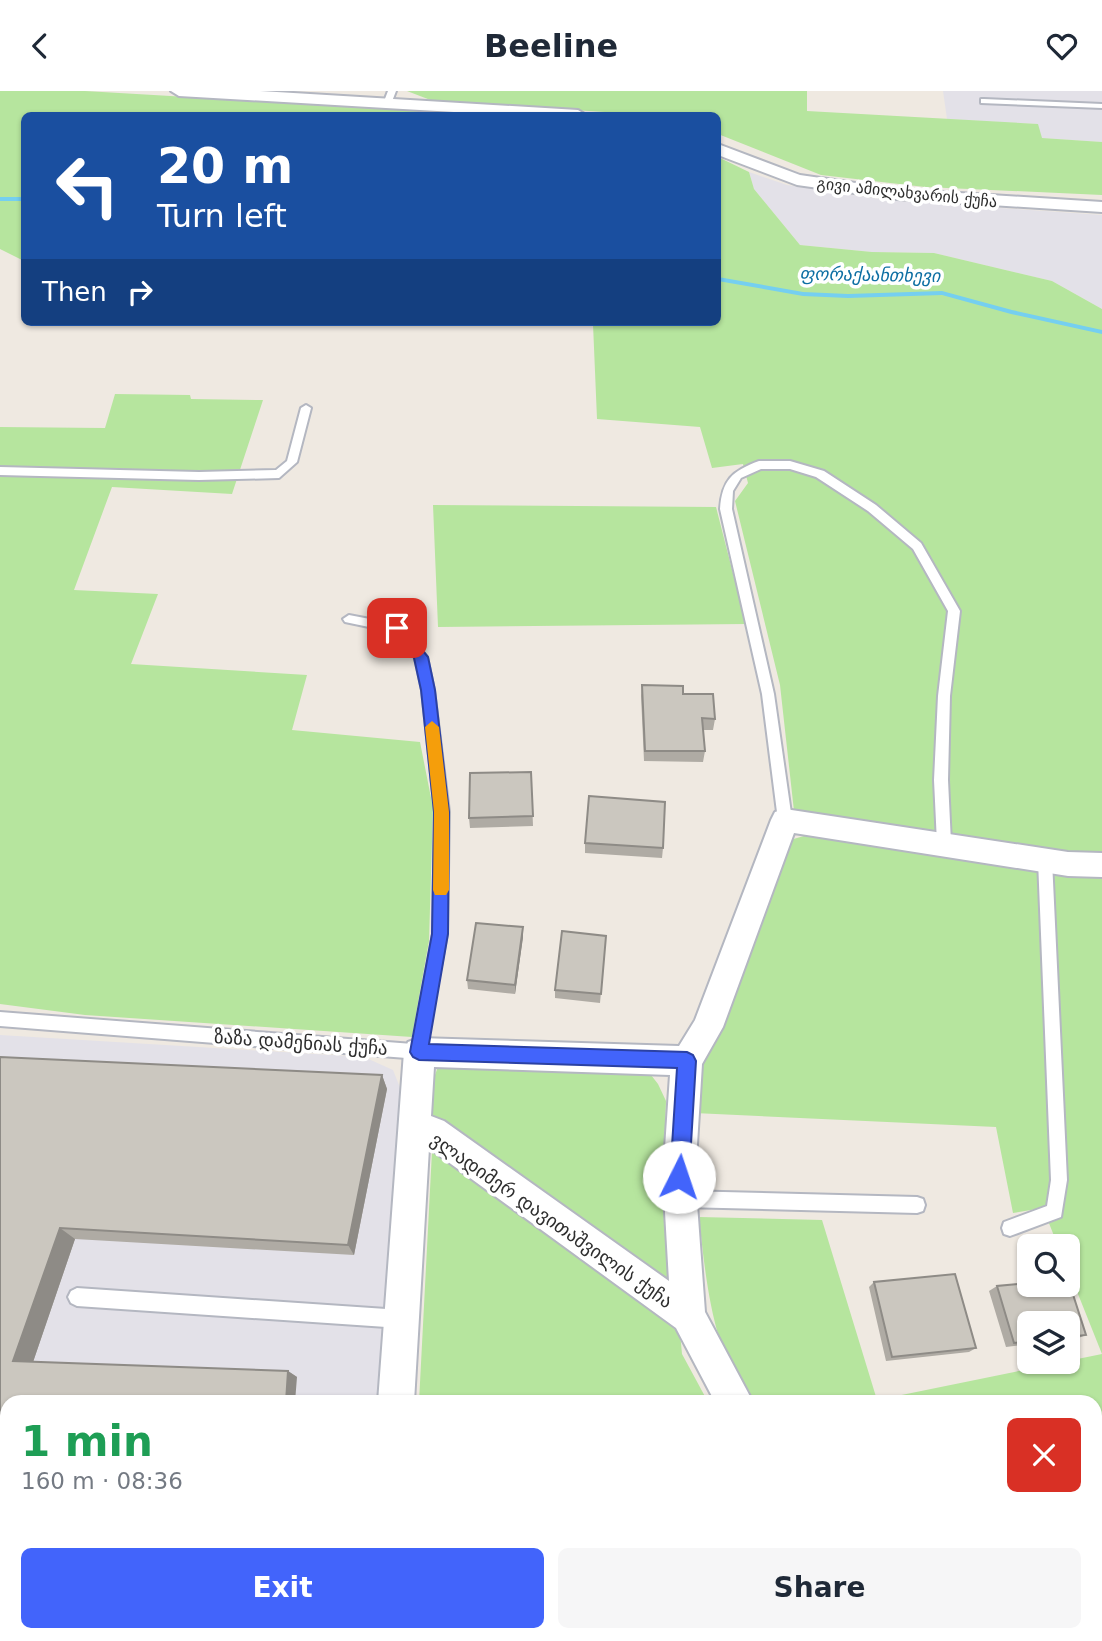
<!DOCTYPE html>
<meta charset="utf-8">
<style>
body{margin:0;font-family:"DejaVu Sans","Noto Sans Georgian",sans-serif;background:#f6f6f7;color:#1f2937;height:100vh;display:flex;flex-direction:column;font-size:26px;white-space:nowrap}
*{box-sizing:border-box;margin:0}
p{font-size:23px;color:#747a83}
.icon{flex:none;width:38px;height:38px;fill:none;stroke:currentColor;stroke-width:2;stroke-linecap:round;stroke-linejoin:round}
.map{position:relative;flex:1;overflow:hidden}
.sheet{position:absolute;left:0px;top:1304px;width:1102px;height:247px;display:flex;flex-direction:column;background:#fff;border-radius:21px 21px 0 0;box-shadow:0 2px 5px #0004}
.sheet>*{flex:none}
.top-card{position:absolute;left:21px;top:21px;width:700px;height:214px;border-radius:10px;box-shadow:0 2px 5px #0004;background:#1a4fa0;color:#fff;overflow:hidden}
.buttons{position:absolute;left:1017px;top:1143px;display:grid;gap:14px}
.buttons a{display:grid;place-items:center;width:63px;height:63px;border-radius:10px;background:#fff;box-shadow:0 2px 5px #0004;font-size:35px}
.pin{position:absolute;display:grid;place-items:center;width:60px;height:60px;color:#fff;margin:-30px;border-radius:14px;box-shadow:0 4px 10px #0006}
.me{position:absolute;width:77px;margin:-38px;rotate:4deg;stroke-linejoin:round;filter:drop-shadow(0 0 5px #0008)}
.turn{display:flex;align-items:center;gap:24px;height:147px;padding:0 21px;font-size:32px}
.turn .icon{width:91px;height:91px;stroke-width:2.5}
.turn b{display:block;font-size:49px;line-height:60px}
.then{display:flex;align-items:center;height:66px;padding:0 21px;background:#0003;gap:14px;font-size:26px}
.round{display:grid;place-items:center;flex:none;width:74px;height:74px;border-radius:10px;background:#f6f6f7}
.summary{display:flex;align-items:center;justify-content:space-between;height:119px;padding:0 21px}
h1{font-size:42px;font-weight:600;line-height:52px;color:#1e9e55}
.button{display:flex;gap:14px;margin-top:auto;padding:14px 21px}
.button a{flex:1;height:80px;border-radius:10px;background:#4264fb;color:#fff;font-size:28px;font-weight:600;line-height:80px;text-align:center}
.button a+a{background:#f6f6f7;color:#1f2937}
header{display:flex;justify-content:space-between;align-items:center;height:91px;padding:0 21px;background:#fff;font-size:32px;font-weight:600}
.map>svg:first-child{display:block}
.industrial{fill:#e3e1e8}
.green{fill:#b6e59e}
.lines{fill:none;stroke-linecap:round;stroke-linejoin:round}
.stream{fill:#75cff0;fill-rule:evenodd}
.lane-casing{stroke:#b4b7c1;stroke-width:4}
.street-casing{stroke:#b4b7c1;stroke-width:4}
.lane{fill:#fff;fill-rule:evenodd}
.street{fill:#fff;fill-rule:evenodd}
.wall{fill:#afaba4}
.shaded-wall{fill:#8e8b86}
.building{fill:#cbc7bf;stroke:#8e8b86;stroke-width:2}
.route{fill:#4264fb;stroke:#2b41a3;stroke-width:2}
.slow{fill:#f59e0b}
.labels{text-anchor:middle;stroke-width:7;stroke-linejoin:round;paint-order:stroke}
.far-street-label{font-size:16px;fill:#2e2e2e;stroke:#fff}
.far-water-label{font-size:18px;font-style:italic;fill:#0d6fa3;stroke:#fff}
.street-label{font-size:19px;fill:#2e2e2e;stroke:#fff}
</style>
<header><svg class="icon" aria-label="back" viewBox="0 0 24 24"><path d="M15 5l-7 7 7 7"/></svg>Beeline<svg class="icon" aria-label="heart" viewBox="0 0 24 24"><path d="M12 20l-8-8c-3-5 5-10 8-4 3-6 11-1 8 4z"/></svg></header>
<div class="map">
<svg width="1102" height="1550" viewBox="0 0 1102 1550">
<rect width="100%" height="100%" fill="#efe9e1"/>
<path class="industrial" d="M943 0H1102V51L1041 47 1037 33 947 28Z
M749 81 787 94 886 109 1102 124V218L1052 190 934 162 872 161 800 154 754 98Z
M0 944 364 966 393 979 401 999 377 1311H7V1544H359V1550H0Z"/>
<path class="green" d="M0 0H85L496 24H24V170L0 158Z
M407 0H807V20L1038 33 1042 47 1102 51V104L925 96 821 84 718 43V24H651L433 10Z
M718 66 749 81 754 98 800 154 872 161 934 162 1052 190 1102 218V766L1063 765 794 720 780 594 735 410 748 392 743 373 712 377 700 336 597 328 593 233 591 231H718Z
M115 303 190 304 191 308 263 309 232 403 112 396 74 499 158 503 131 573 307 584 292 639 420 651 433 717 429 850 412 946 85 924 0 913V336L105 337Z
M433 414 716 416 746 533 438 536Z
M811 743 1102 783V1550H937L931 1544H1096V1311H749C712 1257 706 1190 699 1126L822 1129 877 1309 1102 1263 1068 1178V1155H1058L1043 1117 1013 1122 996 1036 694 1022 707 957 790 749Z
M439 973 644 975 658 993 666 1010 664 1067 682 1263 708 1311H419L433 1041 432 992Z
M407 1544H886L891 1550H406Z"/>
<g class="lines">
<path class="stream" d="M0 106H24V110H0Z
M718 186 803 201 848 203 942 200 1012 219 1102 239V243L1011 223 942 204 848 207 803 205 718 190Z"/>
<g class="lane-casing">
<path id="lane" d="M388 0H396L391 13 387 15 383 13Z
M984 8 1102 13V17L981 12V8Z
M306 314 311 317 297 371 279 387 199 389 0 384V376L199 381 276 379 287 370 301 317Z
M759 370H790L824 380 876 414 921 452 960 520 950 605 948 689 951 752 949 756H939L937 752 934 689 938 605 948 520 913 458 868 420 816 386 790 378H761L741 387 733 400 732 418 774 603 792 729 790 733H780L778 729 762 603 720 418C722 389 732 380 759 370Z
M349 524 401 534 427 566 434 599 449 721 447 843 424 966 419 968 0 935V921L413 953 433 843 435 721 422 599 415 567 393 541 345 531 343 528Z
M1045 763 1050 765 1052 769 1067 1089 1061 1126 1010 1145 1004 1143 1002 1137 1004 1131 1047 1115 1051 1089 1038 769 1040 765Z
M682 1100 917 1106 923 1108 925 1114 923 1120 917 1122 682 1116 676 1114 674 1108 676 1102Z
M77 1197 401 1219 407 1222 410 1228 407 1234 401 1237 77 1215 71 1212 68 1206 71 1200Z
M1102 1457V1477L1096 1479V1460Z
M184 1544H262L265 1550H187Z
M934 1544H957L954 1550H931Z"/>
</g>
<g class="street-casing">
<path id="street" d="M171 0H260L578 19 586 24H505L179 5Z
M718 53 800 84 897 98 1102 111V121L897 108 797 94 718 64Z
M785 718 1068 761 1102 762V786L1068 785 794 742 723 936 702 973 695 1086 705 1221 753 1311H715L676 1237 429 1057 414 1311H378L404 961 408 951 419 947 679 955 695 929 771 729 775 721ZM434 976 670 984 663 1086 669 1190 444 1030 431 1025Z
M361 1544H401L400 1550H360Z
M889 1544H931L934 1550H892Z"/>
</g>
<use href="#lane" class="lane"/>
<use href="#street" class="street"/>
</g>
<path class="wall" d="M642 594 683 603 715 628 713 639H703L705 660 703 671 644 670 641 605Z
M531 681 533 735 470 737 469 727Z
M585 752 663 757 662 767 585 762Z
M606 845 600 912 555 907V899Z
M523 846 515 903 468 898 467 889Z
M0 966 382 984 387 998 354 1164 75 1148 33 1271 288 1280 297 1286 7 1311V1524L0 1546Z
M1068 1188 1086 1244 1076 1248 1068 1249V1232H1029V1253L1006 1256 989 1200 997 1195 1029 1192V1194H1068Z
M874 1191 976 1257 969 1261 886 1270 869 1196Z"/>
<path class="shaded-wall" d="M523 836V846L515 903V894Z
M382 984 387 998 354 1164 348 1154Z
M60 1137 75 1148 31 1277 13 1270Z
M288 1280 297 1286 295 1311H286Z
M7 1464V1524L0 1546V1485Z"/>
<path class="building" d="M642 594 683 595V603H713L715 628 702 627 705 660H645Z
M531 681 533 725 469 727 470 682Z
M589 705 665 711 663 757 585 752Z
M476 832 523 836 515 894 467 889Z
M562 840 606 845 601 903 555 899Z
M0 966 382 984 348 1154 60 1137 13 1270 288 1280 286 1311H7V1464L0 1485Z
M955 1183 976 1257 892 1266 874 1191Z
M1068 1188 1086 1244 1068 1246V1232H1029V1250L1014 1252 997 1195 1029 1192V1194H1068Z"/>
<path class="route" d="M397 532 402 534 428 566 435 599 449 721 448 843 429 953 687 961 693 964 696 970 689 1086 686 1092 679 1095 673 1092 670 1086 677 977 419 969 413 966 410 961 432 843 434 721 421 599 414 567 390 537Z"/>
<path class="slow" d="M432 630 439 636 449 721V799L446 804H435L433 799 434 721 425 636Z"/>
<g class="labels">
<g class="far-street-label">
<text transform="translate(907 101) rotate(6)" y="6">გივი ამილახვარის ქუჩა</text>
</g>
<g class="far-water-label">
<text transform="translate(870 184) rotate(1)" y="6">ფორაქაანთხევი</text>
</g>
<g class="street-label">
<text transform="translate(301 951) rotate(4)" y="7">ზაზა დამენიას ქუჩა</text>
<text transform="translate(552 1129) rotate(35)" y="7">ვლადიმერ დავითაშვილის ქუჩა</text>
</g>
</g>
</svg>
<div class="buttons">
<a><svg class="icon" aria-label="search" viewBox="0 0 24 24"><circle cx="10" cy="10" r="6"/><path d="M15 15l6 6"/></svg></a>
<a><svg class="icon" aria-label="layers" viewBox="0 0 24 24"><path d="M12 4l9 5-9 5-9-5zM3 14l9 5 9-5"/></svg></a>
</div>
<div class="pin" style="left:397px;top:537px;background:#d93025"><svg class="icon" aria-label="arrive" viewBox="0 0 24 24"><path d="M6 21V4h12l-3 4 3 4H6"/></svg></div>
<svg class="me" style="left:679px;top:1086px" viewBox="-20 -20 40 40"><circle r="19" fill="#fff"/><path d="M0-13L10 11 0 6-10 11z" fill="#4264fb"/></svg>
<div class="top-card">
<div class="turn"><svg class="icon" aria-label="left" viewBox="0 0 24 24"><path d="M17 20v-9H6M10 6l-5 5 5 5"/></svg><div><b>20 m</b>Turn left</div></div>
<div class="then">Then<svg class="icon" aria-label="right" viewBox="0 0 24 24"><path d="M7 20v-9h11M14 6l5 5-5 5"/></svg></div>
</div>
<section class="sheet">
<div class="summary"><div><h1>1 min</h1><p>160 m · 08:36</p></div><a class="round" style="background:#d93025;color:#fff"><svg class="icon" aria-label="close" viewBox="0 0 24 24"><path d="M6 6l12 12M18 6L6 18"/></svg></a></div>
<div class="button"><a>Exit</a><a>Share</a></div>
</section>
</div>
